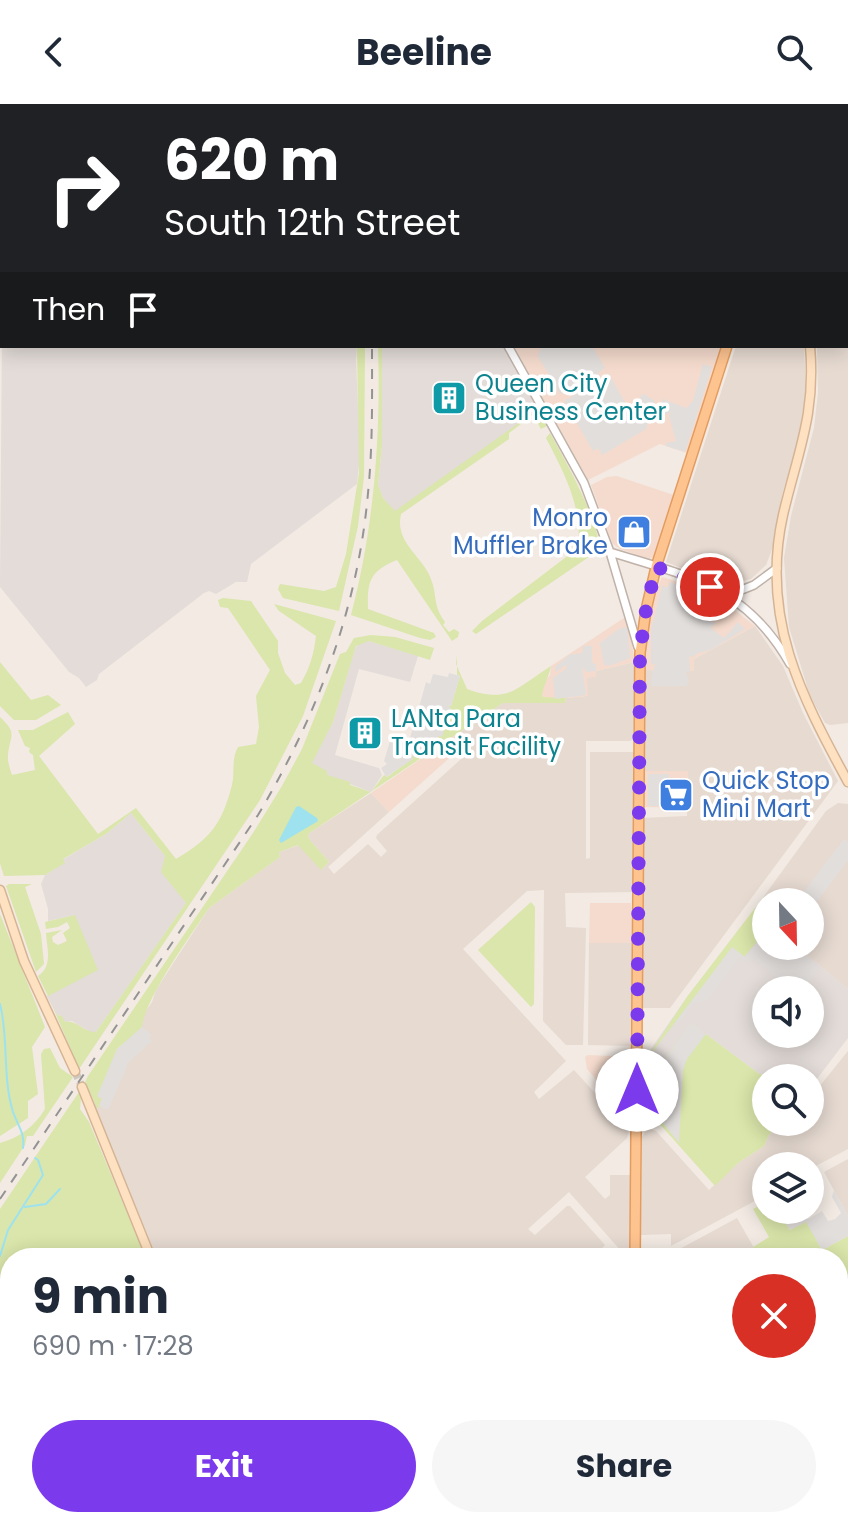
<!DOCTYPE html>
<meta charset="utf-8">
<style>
body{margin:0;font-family:Poppins,sans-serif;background:#f6f6f7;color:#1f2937;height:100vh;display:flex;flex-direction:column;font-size:30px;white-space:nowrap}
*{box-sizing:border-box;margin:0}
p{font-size:26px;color:#747a83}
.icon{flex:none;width:44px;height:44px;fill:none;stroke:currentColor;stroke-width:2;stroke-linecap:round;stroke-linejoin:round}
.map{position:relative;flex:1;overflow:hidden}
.details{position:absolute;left:0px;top:1144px;width:848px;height:280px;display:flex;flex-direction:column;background:#fff;border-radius:32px 32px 0 0;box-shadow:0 4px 20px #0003}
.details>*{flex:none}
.guide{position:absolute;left:0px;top:0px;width:848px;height:244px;box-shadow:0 4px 20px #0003;background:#202124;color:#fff;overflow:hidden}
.needle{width:52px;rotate:158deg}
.tools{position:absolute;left:752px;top:784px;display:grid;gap:16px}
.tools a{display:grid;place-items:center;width:72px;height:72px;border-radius:50%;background:#fff;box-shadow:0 4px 20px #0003;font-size:40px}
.pin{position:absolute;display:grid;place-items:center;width:68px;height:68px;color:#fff;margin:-34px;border:4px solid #fff;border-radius:50%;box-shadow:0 2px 8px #0007}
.me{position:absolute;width:88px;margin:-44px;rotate:0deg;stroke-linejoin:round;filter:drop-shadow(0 0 6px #0008)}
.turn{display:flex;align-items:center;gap:28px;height:168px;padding:0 32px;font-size:36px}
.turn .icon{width:104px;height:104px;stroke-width:2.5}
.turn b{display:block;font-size:56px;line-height:68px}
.then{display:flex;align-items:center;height:76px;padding:0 32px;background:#0003;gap:16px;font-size:30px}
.round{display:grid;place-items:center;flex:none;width:84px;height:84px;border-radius:42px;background:#f6f6f7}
.summary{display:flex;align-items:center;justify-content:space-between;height:136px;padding:0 32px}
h1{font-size:48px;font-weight:700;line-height:60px}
.button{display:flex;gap:16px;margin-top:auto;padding:16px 32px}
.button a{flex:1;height:92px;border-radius:48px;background:#7c3aed;color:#fff;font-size:32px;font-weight:700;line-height:92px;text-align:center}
.button a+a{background:#f6f6f7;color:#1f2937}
header{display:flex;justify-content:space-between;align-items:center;height:104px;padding:0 32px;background:#fff;font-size:36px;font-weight:700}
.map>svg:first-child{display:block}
.residential{fill:#e6dad1}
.commercial{fill:#f4dbcd}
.industrial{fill:#e3dcd8;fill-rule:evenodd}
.green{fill:#dae6ab}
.parking{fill:#e2dedc}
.water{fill:#9ee2ef}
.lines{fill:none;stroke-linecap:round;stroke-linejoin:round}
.stream{stroke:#9ee2ef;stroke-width:2}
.secondary-tunnel{stroke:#cfc7c0;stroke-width:8;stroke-dasharray:8 4;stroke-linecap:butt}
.tertiary-casing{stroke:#c0b2a9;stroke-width:10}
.secondary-casing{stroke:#d5b495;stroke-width:11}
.primary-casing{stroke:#e39c60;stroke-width:12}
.tertiary{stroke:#fff;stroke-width:7}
.secondary{stroke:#fee1c0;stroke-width:8}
.primary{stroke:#fec490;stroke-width:9}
.rail{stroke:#939393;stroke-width:2;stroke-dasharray:10 10;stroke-linecap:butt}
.route{stroke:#7c3aed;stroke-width:14;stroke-dasharray:0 25.2}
.labels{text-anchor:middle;stroke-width:7;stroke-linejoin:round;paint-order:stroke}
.culture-label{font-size:24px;fill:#0d838f;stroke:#fff;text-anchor:start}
.shop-label{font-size:24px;fill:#366cbe;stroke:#fff;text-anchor:end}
</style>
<header><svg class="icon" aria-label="back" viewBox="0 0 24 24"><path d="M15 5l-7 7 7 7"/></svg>Beeline<svg class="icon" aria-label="search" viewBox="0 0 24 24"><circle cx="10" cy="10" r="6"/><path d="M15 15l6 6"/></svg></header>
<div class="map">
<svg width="848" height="1424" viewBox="0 0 848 1424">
<rect width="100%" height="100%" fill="#f2eae3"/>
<path class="residential" d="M731 0H848V619L830 621 825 619 810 592 789 523 784 454 791 412 814 324 818 289 817 242H846V2Z
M736 242H804L806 284 800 331 783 387 773 443 766 461 751 475 725 481 666 458Z
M755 522 783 562 803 609 838 677 670 904H642L643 714 687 712 688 667H644V566L694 567V555Z
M635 558 633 635 630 637H586V755L590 754V648H634V788L565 789 566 823 586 824 583 941H566L543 917 544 786 527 787 463 845 566 957 534 988 539 995 574 966 629 1026 627 1034 585 1073 605 1095 610 1091V1071H634L630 1149 622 1148 569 1088 528 1125 535 1131 567 1102H570L605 1141 592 1154H157L94 1001 114 952 152 898 156 886 209 804 280 753 279 748 299 741 322 765 329 758 309 735 308 730 371 689 389 708 328 763 334 770 368 740 381 753 387 747 376 734 377 731 470 647 460 628 503 599H565L566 594 587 592V574L596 567Z
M838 699 848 700V885L796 842H810V798H766V816L754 806 826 707Z
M589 839H633L630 942 588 941Z
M848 947V1045L810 1065V1062H766V1091L671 1142V1130L641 1131 642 1033 645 1028 651 1025 656 1027 709 1086 738 1059 764 1042 769 1031 780 1018H810V988L819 983Z
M848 1055V1112L824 1068Z
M737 1114 754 1144 735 1154H663Z
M848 1282V1424H778L772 1414H838V1288Z
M29 1414H206L208 1416 200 1424H32Z
M224 1414H356L345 1424H227L222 1417Z
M431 1414H501L490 1424H420Z"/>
<path class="commercial" d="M518 242H722L687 349 660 340 588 376 515 244Z
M617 372 674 391 654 453 649 455 620 445 612 439 591 381 607 373Z
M662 473 689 481 718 493 755 522 694 555V567L644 566 649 518 654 492Z
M627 512 635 558 596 567V573L587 574 588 592 554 595 542 593 543 580 550 571 551 562Z
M460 628 466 639 389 708 371 689Z
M644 667H688L687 704 644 703Z
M590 799H631L633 839H589Z
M588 951 631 953 629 1006 624 1007 587 965 585 953Z"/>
<path class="industrial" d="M2 224V242H357L356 256 360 351 357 380 251 460 247 478H236L216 490 209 487 204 489 99 570 97 576 86 583 79 574 69 568 0 483Z
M382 242H503L539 305 395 408 383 394 378 381 382 341Z
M369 537 418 552 410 578 359 565 335 651 379 664 382 671 371 688 326 671 311 659 333 618 355 545 359 539Z
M131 709 165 752 162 768 186 799 96 928H90L72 917 65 918 61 912 57 911 46 891 48 892 75 811 48 817V805L41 780 45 771 64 759 62 756 106 730Z
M754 806 766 816V842H796L848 885V934L810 984V974H770L758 969 691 919 646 982H643L644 955 687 893ZM766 886H810V930H766Z"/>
<path class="green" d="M357 242H365L364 373 358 422 339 507 283 494 278 485 280 480 324 487 336 483 346 450 359 369Z
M378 242H382V341L378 381 383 394 395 407 537 306 547 322 541 325 533 311 509 329V335L401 410C394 440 425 453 432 478 437 492 433 502 445 518L443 521 449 528 454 525 459 528 458 533 452 537 397 456C370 467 367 477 368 505L434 529 436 533 430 536 420 534 351 511C374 424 381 332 378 242Z
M550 329C563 352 602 422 599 446L476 530 472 527 482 517 578 444C583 403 564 369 546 334Z
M223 494 251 497 278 537V549L285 569 295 581 301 579C310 564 314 549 316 532L279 507 274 500 336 517 303 612 260 696 79 965 52 901 57 911 62 912 65 918C76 915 84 929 96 928L186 799 161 768 165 752 131 709 106 730 63 755 65 759 45 771 4 772 0 759V613C18 630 10 631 8 650 7 657 10 665 12 671L35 666 33 651 29 648 30 644 25 642 18 626H33L68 608 75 620 39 652 98 730 136 704 176 755C210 735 222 720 232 681 235 668 231 655 238 643L256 640 259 623 256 592 270 566 228 504 220 503 218 496Z
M371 531 395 533 434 544 430 556 369 537 356 542 333 618 312 659 327 667V671L350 678V681L371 688 384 671 387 673 412 655 410 651 412 650 415 653 437 633 450 604 447 603V601L451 602 460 572 457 571V551L456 560 467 585C509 600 516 584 551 562 549 573 543 581 542 593L566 594 565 599H503L308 730 309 735 329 758 321 766 298 741 279 748 280 753 209 804C191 831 145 894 142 923L117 945 98 993 102 995 99 1001 101 1003 97 1004 85 978 88 972 253 729 282 682 302 645 340 550 346 548 354 534Z
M0 558 31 596 48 591 61 601 36 616H14L0 602Z
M9 780H32L25 783 41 830 44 860 36 868 6 782Z
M531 798 535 803 534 900 531 903 478 846Z
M755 804 762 807 761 812 766 816V827L744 853 732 844 650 951 647 959V954L687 893Z
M0 810 45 923 32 943 38 990 28 997V1014L0 1032Z
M75 811 98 866 48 892 38 872C53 862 47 845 46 829L62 826 52 833 53 838 58 841 67 837 63 829 70 824 67 818 58 823 46 825 45 818Z
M691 919 758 969 770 974H766V1018H780L769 1031 764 1042 738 1059 715 1082 649 1008 643 982H646Z
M50 944 60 964 73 973 33 1032H27L25 1041 0 1079V1039C19 1034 35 1022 45 1005L41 950 44 945Z
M79 988 81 993 80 1005 89 1018 146 1154H10V1384L0 1397V1105Z
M766 1098V1106H778L790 1126 806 1117 822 1146 848 1132V1282L838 1288V1154H746L756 1149 753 1143 769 1133 753 1105Z
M515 1414H772L778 1424H510Z"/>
<path class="parking" d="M545 242H592L605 264 598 269 601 274 609 270 628 304 642 297 640 292 644 290 655 297 646 325 602 351 598 344 593 347 564 297 589 283 584 276 560 290 538 252 540 245Z
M703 260 712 263 685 348 666 342V339L676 337 669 312 671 308 658 313 660 302 663 295 686 304 693 297Z
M670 478 712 493V496L720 499 717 504 721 507 712 516 715 519 711 524 724 534 738 518 745 525 712 545 696 550 693 553 689 552 690 567 686 568 689 578 686 582H651L652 567 654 566 655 560H651V526L662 482 668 483Z
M627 523 630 554 612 561H604L600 539 619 525Z
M583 542H592V559L596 560V567L586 568 582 563 586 591 555 595 553 574 567 564 566 561 556 568 555 563 569 551 582 549Z
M449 569 460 572 451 602 447 601 451 604 442 633 438 632V637L415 654 411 651 413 655 386 673 381 664 387 660 384 657 391 634 406 638 403 647 399 646 398 652 412 643 408 641 414 620 419 621 415 618 426 578 430 580 433 570 448 573Z
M648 670H669V702H648Z
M844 735 848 738V756L810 807V798H796Z
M766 827V842H793L819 862 804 886H792L754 856 747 858 739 853 711 891 704 897 694 899 678 920 676 918 732 843 745 853Z
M691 919 706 930 687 955 683 966 679 1039 652 1006 646 983Z
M142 923 152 931 149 934 152 937 129 958 108 1006 99 1002 102 995 97 992 117 945Z
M834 1086 848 1112V1132L822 1146 806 1118 790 1126 778 1106H803L809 1115 822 1107 828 1117 835 1115 841 1109 832 1093Z"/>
<path class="water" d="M299 702 317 714 318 717 281 739 279 736 296 703Z"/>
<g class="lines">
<path class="stream" d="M0 900C9 935 2 972 13 1008 18 1022 25 1029 23 1044
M25 1103 46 1100 60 1085
M0 1152 8 1126 43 1071 38 1056 35 1054
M0 1186 10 1194
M10 1205 5 1218 10 1228
M0 1327 10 1314"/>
<path class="secondary-tunnel" d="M75 967 82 983"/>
<g class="tertiary-casing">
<path id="tertiary" d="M368 0 369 2
M508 242 584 379 610 448 638 543
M610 448C690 473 746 482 790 560
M729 491 754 481 777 464"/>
</g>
<g class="secondary-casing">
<path id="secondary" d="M810 242C816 310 798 347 783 411 760 513 801 592 848 678
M0 786 24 857 75 967
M82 983 151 1154
M341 1414 351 1424"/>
</g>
<g class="primary-casing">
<path id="primary" d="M723 0V2
M635 1154 640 549 646 506 656 463 727 242
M505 1424 510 1414"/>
</g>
<use href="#tertiary" class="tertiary"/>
<use href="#secondary" class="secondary"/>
<use href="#primary" class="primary"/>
<path class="rail" d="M372 0V2
M0 1095 258 711C317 612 358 504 368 389 373 340 372 291 372 242"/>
</g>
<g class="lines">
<path class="route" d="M637 986 640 549 646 506 656 463 710 483"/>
</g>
<defs>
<g id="building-square" transform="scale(1.8)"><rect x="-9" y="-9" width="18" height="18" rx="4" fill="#0f9aa8" stroke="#fff"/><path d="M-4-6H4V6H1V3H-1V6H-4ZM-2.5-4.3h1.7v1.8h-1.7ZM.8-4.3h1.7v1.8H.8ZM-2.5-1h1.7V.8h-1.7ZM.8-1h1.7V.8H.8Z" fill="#fff"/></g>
<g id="shop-square" transform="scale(1.8)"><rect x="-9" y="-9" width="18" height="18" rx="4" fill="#3f7fe0" stroke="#fff"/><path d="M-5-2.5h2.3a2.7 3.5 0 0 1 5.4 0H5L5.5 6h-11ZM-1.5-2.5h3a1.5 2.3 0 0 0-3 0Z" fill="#fff"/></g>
<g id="supermarket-square" transform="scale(1.8)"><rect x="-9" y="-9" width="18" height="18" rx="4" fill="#3f7fe0" stroke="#fff"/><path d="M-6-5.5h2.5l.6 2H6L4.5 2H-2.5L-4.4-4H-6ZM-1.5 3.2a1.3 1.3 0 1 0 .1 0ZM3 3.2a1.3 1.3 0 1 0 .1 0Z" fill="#fff"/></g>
</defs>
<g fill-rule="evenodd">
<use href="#building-square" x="449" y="294"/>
<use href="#shop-square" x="634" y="428"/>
<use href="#building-square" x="365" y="629"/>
<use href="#supermarket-square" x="676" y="691"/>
</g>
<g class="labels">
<g class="culture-label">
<text x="475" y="288">Queen City<tspan x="475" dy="28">Business Center</tspan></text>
<text x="391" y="623">LANta Para<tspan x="391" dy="28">Transit Facility</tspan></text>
</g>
<g class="shop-label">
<text x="608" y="422">Monro<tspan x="608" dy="28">Muffler Brake</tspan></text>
<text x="702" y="685" text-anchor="start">Quick Stop<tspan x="702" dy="28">Mini Mart</tspan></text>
</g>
</g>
</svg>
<div class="tools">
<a><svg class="needle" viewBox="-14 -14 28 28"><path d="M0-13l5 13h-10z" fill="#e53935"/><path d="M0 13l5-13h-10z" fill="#747a83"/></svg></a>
<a><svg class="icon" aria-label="sound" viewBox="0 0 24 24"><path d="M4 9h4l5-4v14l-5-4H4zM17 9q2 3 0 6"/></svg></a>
<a><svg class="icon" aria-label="search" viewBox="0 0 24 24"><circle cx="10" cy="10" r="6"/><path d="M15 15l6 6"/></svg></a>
<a><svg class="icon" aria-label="layers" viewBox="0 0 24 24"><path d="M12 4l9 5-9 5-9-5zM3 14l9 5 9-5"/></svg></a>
</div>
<div class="pin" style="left:710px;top:483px;background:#d93025"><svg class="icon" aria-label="arrive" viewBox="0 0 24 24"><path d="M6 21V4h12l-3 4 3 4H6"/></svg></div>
<svg class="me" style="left:637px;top:986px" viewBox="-20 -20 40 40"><circle r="19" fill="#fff"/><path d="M0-13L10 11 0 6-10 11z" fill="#7c3aed"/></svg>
<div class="guide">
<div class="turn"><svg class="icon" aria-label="right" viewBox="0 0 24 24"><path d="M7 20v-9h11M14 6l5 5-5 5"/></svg><div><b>620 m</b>South 12th Street</div></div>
<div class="then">Then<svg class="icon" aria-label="arrive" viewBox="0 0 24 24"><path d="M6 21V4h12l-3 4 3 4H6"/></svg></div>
</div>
<section class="details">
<div class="summary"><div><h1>9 min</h1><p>690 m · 17:28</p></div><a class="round" style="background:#d93025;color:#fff"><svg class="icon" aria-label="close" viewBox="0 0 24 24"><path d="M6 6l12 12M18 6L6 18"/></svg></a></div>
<div class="button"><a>Exit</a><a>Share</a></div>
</section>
</div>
